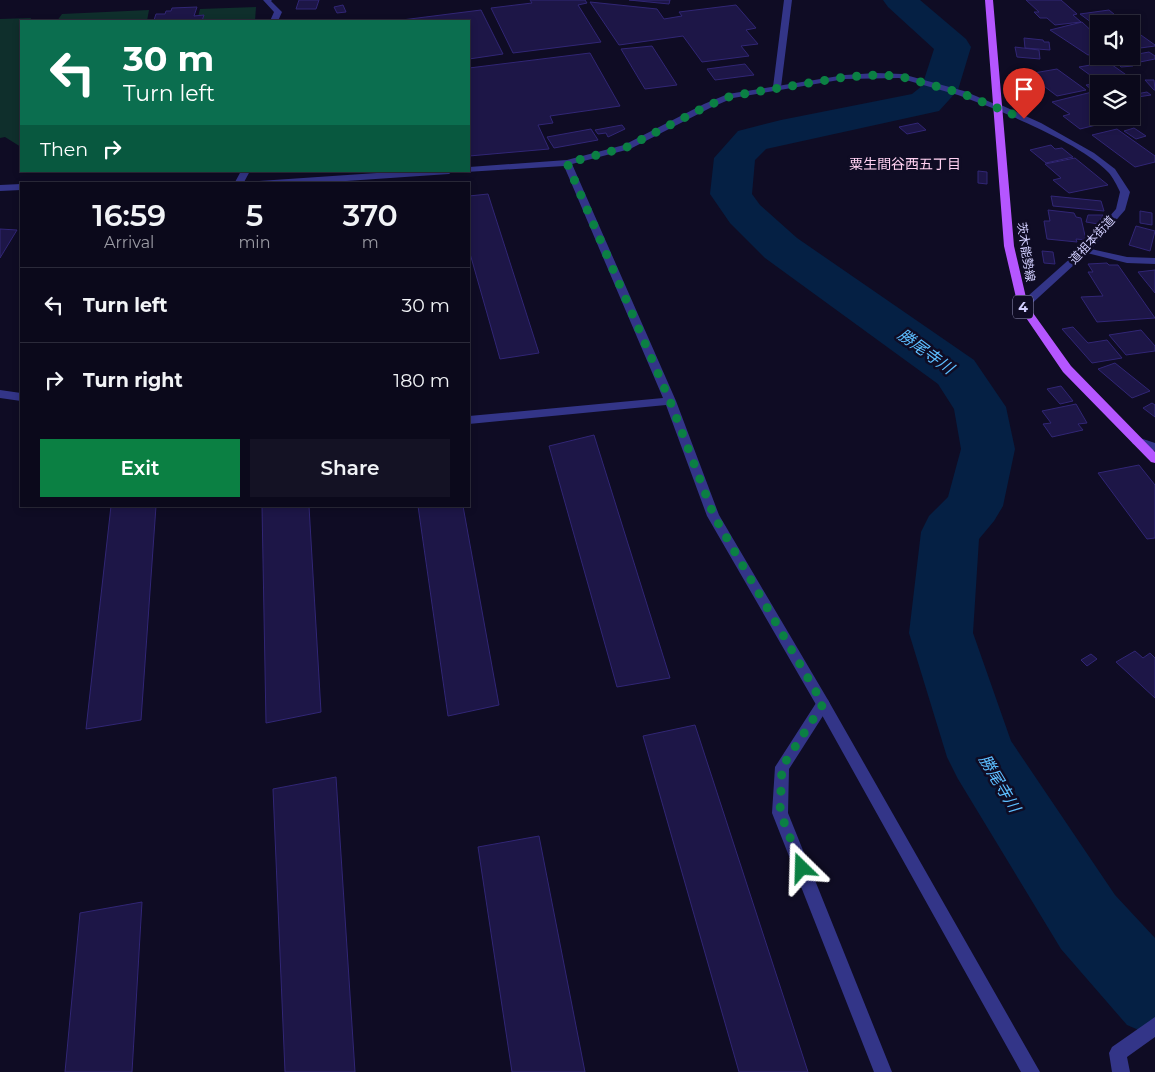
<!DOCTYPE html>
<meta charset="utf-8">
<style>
body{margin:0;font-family:Montserrat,"Noto Sans JP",sans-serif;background:#141224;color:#f1f3f6;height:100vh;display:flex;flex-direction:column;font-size:19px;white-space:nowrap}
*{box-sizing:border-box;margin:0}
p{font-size:16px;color:#9a9aa3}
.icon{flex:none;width:28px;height:28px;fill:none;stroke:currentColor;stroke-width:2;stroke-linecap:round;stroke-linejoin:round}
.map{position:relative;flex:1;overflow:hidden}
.details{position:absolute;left:20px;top:182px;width:450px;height:325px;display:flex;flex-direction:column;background:#0b091b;border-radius:0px;box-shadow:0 2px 8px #0003,0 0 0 1px #2b2a3a}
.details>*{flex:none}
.guide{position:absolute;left:20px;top:20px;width:450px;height:152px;border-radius:0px;box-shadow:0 2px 8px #0003,0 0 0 1px #2b2a3a;background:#0b6e4f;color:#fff;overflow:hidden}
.fabs{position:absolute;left:1090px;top:15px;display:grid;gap:10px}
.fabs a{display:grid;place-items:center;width:50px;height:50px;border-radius:0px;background:#0b091b;box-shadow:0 2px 8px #0003,0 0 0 1px #2b2a3a;font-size:25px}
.pin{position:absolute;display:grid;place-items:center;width:42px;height:42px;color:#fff;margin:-51px -21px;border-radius:50% 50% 50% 0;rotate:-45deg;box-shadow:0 0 5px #0007}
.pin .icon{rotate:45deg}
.me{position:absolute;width:55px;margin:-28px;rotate:338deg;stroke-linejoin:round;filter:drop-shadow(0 0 4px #0008)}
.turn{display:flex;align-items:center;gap:18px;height:105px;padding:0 20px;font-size:22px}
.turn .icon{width:65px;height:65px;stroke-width:2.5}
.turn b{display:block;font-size:35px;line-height:42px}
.then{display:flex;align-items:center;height:48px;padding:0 20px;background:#0003;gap:10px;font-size:19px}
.eta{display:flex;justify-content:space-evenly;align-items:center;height:85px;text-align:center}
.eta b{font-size:30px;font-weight:600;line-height:35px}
.primary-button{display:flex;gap:10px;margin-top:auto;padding:10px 20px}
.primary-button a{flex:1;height:58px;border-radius:0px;background:#0b8043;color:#fff;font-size:20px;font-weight:600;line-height:58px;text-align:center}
.primary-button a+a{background:#141224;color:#f1f3f6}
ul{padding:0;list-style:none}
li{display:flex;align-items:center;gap:15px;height:75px;padding:0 20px;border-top:1px solid #2b2a3a}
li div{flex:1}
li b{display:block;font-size:19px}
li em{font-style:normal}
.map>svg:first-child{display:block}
.green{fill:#0f2f2c}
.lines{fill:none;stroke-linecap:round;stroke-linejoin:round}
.river{fill:#052044;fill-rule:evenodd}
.building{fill:#1d1647;stroke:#312675}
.service{fill:#333588;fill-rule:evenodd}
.minor{fill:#333588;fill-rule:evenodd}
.tertiary{fill:#333588;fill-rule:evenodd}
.primary{fill:#b556ff;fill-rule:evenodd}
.route{stroke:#0b8043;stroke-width:9;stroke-dasharray:0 16.2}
.labels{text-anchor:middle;stroke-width:5;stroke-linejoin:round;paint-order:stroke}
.far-street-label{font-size:12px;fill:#d2cfff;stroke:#0f0c24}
.far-neighbourhood-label{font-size:14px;fill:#ffd1f1;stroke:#0f0c24}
.shield{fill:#0f0c24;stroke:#9894bd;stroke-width:1}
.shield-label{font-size:14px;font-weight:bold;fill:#d2cfff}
.water-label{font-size:16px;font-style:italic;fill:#5dbeff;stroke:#0f0c24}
</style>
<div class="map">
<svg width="1155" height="1072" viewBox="0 0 1155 1072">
<rect width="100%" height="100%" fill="#0f0c24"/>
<path class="green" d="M256 7 255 21H197L200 9Z
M149 10 147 21H57L62 14Z
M31 18 30 21H21V147L5 137 0 138V19Z"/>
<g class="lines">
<path class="river" d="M883 0H920L966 39 971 47 958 90 939 111 766 149 755 160 752 194 760 205 797 238 974 360 1006 407 1015 449 1003 506 994 521 979 539 973 633 1011 741 1115 895 1155 938V1037L1127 1025 1061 949 958 779 947 757 909 633 921 532 929 516 948 497 961 449 954 409 938 384 765 258 730 223 710 194 714 158 738 131 781 120 912 94 922 86 934 49 888 7Z"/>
</g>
<path class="building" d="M299 0H319L316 9H296Z
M530 0H585L587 3 578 5 601 42 513 53 491 8 532 3Z
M629 0H670L669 4Z
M1026 0H1061L1077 14 1073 15 1081 22 1055 25 1047 18H1040L1034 12H1039Z
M590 2 657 9 664 19 682 16 679 12 736 5 756 28 746 30 758 44 741 46 749 56 702 62 683 36 619 45Z
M343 5 346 12 337 13 334 7Z
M197 7 194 16 204 15 202 21H140L154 20 156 14H165L166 11H171L172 8Z
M481 10 503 54 469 59V21H394Z
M1109 10 1126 24H1099V28L1080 14Z
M1082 22 1099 38V53L1088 55 1050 30Z
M1131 28 1155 45V46L1133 49 1131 47Z
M1024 38 1043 40 1044 42H1049L1050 50 1025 48Z
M652 46 677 85 645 89 621 49Z
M1015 47 1039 50 1040 59 1017 57Z
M1149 52 1155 56V59L1135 63 1127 56Z
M590 53 620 106 550 116 553 123 538 125 549 149 469 156V68Z
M1123 56 1133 66 1121 67 1111 57Z
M1108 62 1132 79 1119 81 1122 84H1099L1098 95 1086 85 1101 83 1079 67Z
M745 64 754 75 715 80 707 69Z
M1057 69 1086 90 1057 96 1028 74Z
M1145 80H1154L1155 90H1154Z
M1092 92 1099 97V116H1111L1116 120 1080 129 1063 116 1070 114 1052 102Z
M1147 92 1151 95 1131 98V95Z
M918 123 926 130 907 134 899 127Z
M622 125 625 129 608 137 606 133 598 134 595 130Z
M1134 128 1146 136 1136 139 1124 131Z
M591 129 598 140 554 148 547 137Z
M1117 129 1155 156V162L1135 167 1092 135Z
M1051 145 1055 149 1062 148 1073 157 1046 163 1030 150Z
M1075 158 1108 185 1069 193 1053 180 1061 178 1045 164Z
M978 171 987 172V184L978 183Z
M488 194 539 353 500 359 469 250V196Z
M1051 196 1101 201 1104 211 1053 206Z
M1048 210 1074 213 1076 217 1081 218 1086 240 1076 239 1077 242 1047 239 1044 221H1050Z
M1140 211 1152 213V225L1140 223Z
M1088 215H1103L1098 224 1086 222Z
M1136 226 1155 231 1150 251 1129 245Z
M0 229 17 230 0 258Z
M1042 251 1053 252 1055 264 1044 263Z
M1107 263 1109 265H1118L1155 318 1097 322 1081 297 1103 296 1088 272H1093L1088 264Z
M1155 270V293L1138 272Z
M1073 327 1088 343 1107 340 1122 358 1092 363 1062 329Z
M1141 330 1155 346V351L1126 355 1109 335Z
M1115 363 1150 391 1132 398 1098 369Z
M1061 386 1073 401 1060 404 1047 389Z
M1152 403 1155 405V417L1143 408Z
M1076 404 1087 423 1078 424 1083 430 1052 437 1043 424 1051 423 1042 411Z
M594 435 670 678 617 687 549 446Z
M1139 465 1155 485V538L1147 539 1098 473Z
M111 506H156L141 720 86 729Z
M262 506H309L321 712 266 723Z
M418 506H463L499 705 448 716Z
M1135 651 1143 658 1150 653 1155 658V698L1116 662Z
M1091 654 1097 659 1087 666 1081 660Z
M695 725 808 1072H739L643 736Z
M336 777 355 1072H285L273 789Z
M539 836 585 1072H512L478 847Z
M142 902 132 1072H65L80 913Z"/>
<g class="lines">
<path class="service" d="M1155 1017V1037L1127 1057 1130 1072H1112L1109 1053 1112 1047Z"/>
<path class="minor" d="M263 0H272L271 1 282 12 278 21H270L274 12Z
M784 0H792L781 87 777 89 773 87Z
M995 105H1001L1041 123 1094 153 1115 169 1130 192 1125 210 1091 249 1127 257 1155 258V264L1127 263 1087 253 1027 308H1019V304L1082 248 1116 209 1120 192C1117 186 1113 177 1108 172 1084 147 1027 123 995 109Z
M241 171H250L243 184H234Z
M1137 437 1155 443V451L1133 444 1131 441 1133 438Z
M823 698 828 700 830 704 828 708 789 769 788 813 892 1072H874L772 813 775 767 818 700Z"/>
<path class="tertiary" d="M876 73 902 74 964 91 1002 107 995 109 958 95 899 78 845 79 733 98 710 108 630 149 572 164 676 401 719 515 828 700 1040 1072H1021L818 708 707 516 666 405 469 424V416L663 398 564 166 466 172 469 171V167L567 160 624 145 704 104 728 94 845 75Z
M406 171H453L449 174 302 184H255L259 181Z
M21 184V190L0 191V185Z
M0 390 21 393V401L0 398Z"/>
<path class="primary" d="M985 0H993L1014 246 1028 306 1071 366 1155 452V463L1151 462 1063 372 1018 306 1004 246Z"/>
</g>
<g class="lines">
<path class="route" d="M802 868 780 812 782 767 823 704 714 516 670 401 567 163 627 147 707 106 731 96 845 77 876 75 899 76 961 93 1024 119"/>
</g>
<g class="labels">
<g class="far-street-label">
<text transform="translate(1092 240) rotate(-47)" y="4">道祖本街道</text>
<text transform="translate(1026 252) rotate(81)" y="4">茨木能勢線</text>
</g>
<g class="far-neighbourhood-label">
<text x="905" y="169">粟生間谷西五丁目</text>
</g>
<rect class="shield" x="1013" y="295.5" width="20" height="23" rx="4"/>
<g class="shield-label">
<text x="1023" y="312">4</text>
</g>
<g class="water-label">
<text transform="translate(926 351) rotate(36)" y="6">勝尾寺川</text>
<text transform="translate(1000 783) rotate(59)" y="6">勝尾寺川</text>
</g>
</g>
</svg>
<div class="fabs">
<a><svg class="icon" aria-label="sound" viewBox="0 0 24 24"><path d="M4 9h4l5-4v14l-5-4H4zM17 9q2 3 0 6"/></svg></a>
<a><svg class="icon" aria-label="layers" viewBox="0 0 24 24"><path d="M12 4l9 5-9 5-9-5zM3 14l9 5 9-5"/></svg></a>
</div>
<div class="pin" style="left:1024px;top:119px;background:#d93025"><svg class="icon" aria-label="arrive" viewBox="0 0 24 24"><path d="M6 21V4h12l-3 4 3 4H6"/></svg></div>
<svg class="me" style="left:802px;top:868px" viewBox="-20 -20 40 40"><path d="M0-17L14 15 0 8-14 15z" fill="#0b8043" stroke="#fff" stroke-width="4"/></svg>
<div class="guide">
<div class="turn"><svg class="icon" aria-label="left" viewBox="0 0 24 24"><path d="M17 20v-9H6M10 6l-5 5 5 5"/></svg><div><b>30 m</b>Turn left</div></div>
<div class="then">Then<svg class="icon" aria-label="right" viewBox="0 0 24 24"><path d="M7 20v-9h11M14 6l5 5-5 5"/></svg></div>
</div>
<section class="details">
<div class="eta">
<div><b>16:59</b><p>Arrival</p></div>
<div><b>5</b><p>min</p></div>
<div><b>370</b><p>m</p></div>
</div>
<ul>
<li><svg class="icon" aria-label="left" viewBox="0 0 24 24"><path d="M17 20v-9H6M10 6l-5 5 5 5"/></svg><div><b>Turn left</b></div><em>30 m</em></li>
<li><svg class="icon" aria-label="right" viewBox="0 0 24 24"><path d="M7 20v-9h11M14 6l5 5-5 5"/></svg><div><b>Turn right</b></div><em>180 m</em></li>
</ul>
<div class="primary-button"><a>Exit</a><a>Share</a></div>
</section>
</div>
